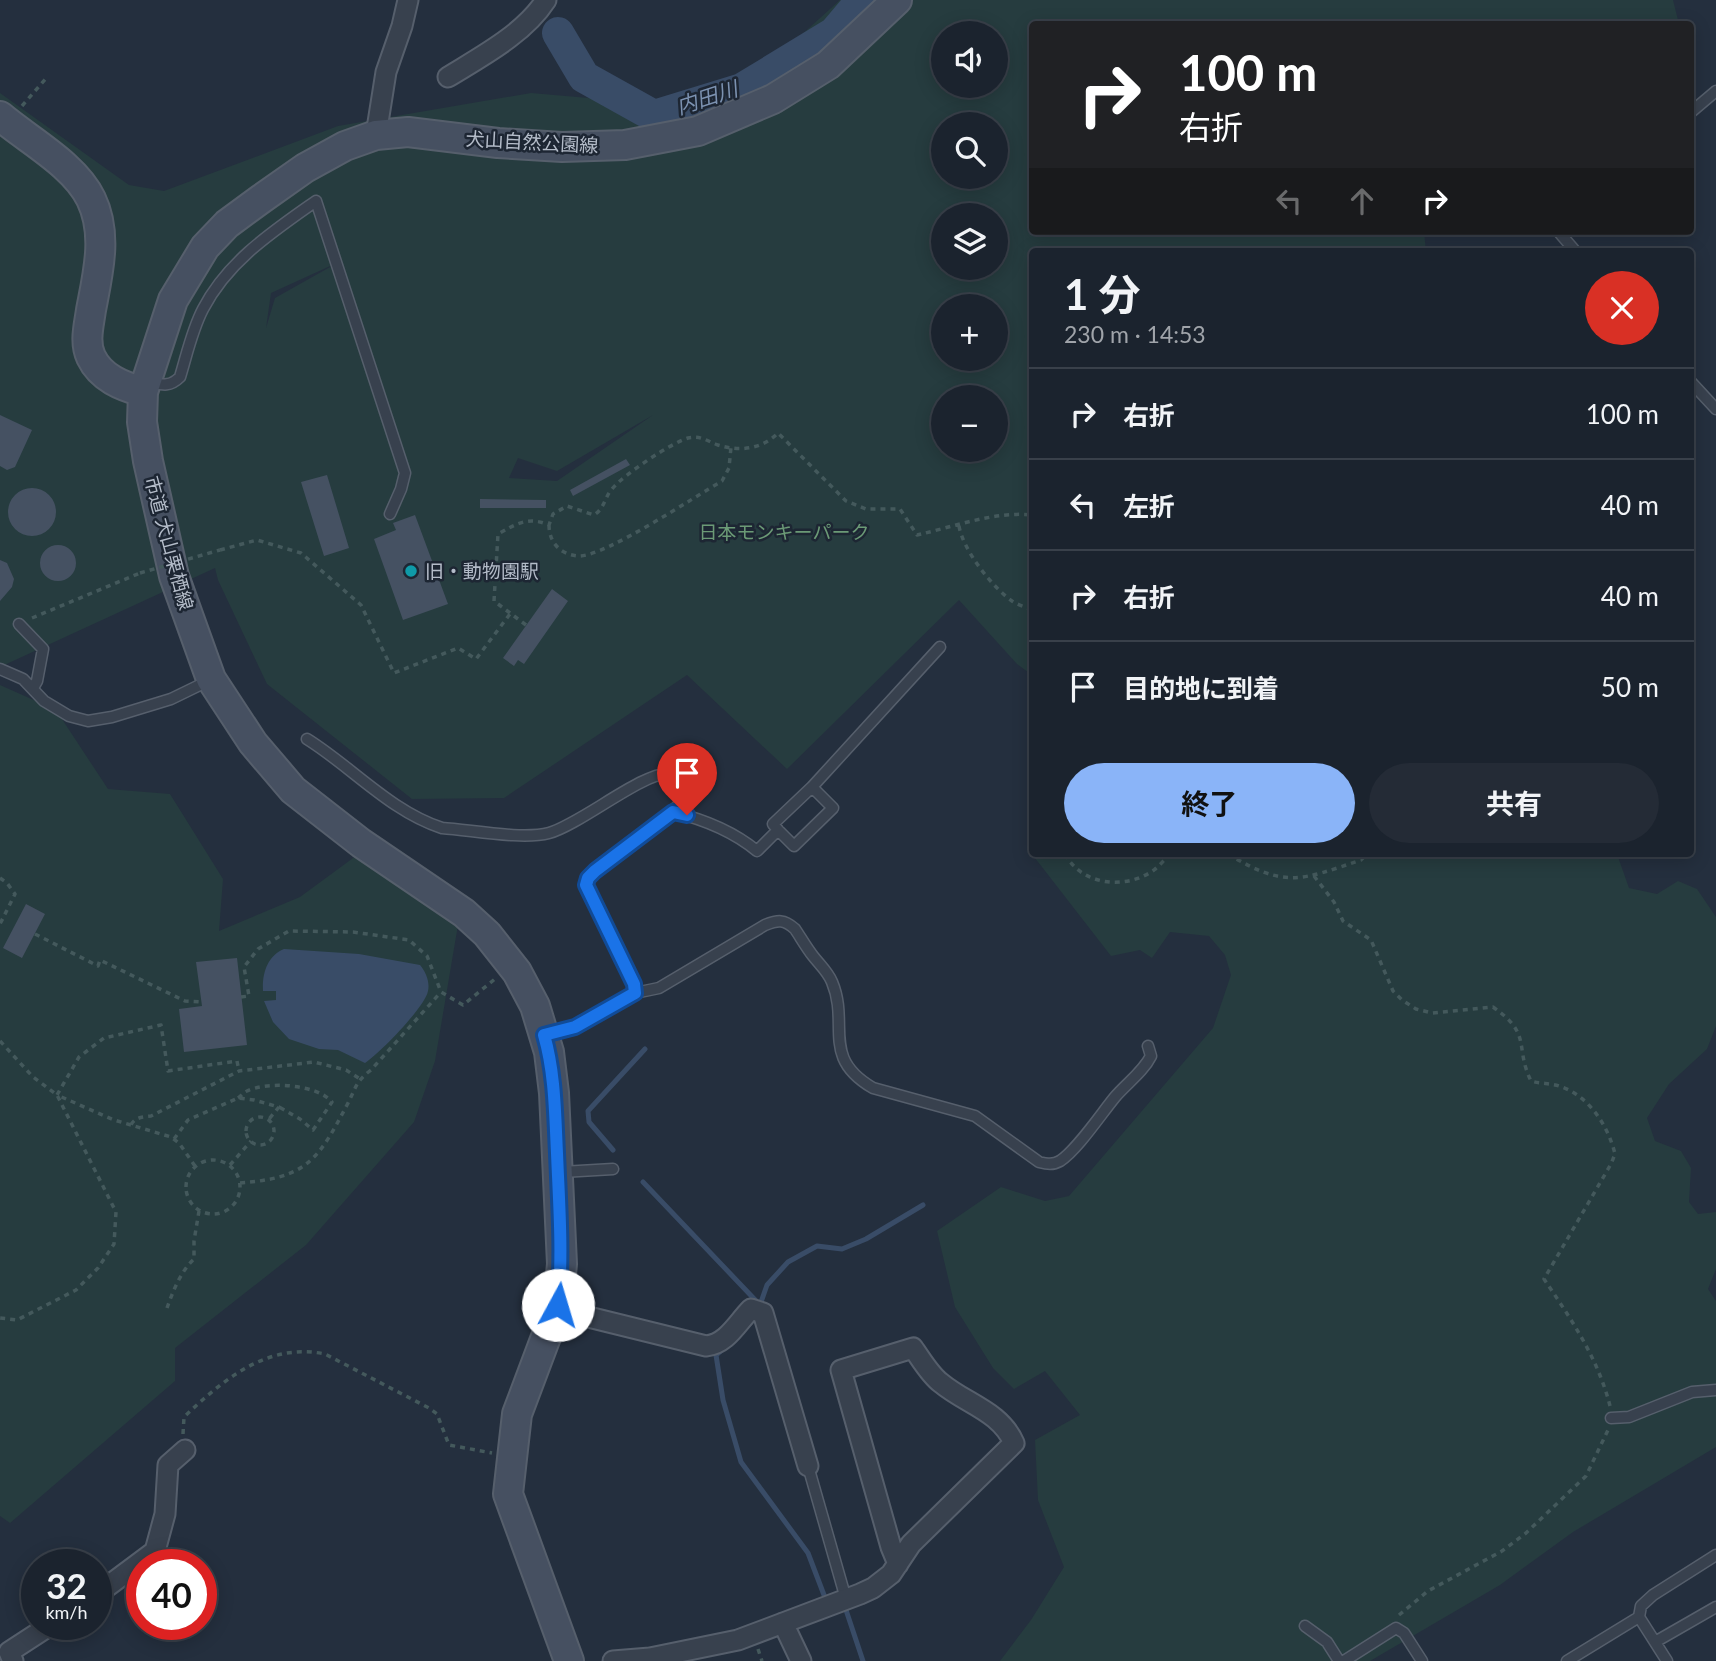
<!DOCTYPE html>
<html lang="ja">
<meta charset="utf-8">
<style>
body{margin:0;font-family:Lato,"Noto Sans JP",sans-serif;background:#242b36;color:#f1f3f6;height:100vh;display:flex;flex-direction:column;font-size:26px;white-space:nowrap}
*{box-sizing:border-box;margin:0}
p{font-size:23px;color:#a0a4aa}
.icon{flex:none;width:38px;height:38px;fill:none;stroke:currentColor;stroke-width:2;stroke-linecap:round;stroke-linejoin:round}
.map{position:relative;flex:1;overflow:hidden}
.side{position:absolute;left:1029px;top:248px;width:665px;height:609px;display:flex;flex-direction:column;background:#1b232e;border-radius:7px;box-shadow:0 4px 18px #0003,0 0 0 2px #39404a}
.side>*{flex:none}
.top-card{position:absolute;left:1029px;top:21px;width:665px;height:214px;border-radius:7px;box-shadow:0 4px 18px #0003,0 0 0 2px #39404a;background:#202124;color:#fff;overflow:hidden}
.buttons{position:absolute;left:931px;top:21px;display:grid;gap:14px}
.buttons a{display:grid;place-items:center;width:77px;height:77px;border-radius:50%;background:#1b232e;box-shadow:0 4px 18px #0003,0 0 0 2px #39404a;font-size:35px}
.speed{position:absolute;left:21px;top:1549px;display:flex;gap:14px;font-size:35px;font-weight:700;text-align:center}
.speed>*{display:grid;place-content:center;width:91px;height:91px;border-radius:50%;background:#1b232e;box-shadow:0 4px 18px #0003,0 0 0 2px #39404a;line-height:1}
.speed small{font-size:18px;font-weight:400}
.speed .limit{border:10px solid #d22;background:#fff;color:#111}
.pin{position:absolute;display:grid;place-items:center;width:60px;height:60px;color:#fff;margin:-72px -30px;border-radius:50% 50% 50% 0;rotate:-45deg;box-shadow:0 0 7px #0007}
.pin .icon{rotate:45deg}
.me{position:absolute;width:77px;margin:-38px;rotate:6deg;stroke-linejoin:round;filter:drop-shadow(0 0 5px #0008)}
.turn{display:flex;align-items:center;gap:24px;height:147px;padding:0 35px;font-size:32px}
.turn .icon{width:91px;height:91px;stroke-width:2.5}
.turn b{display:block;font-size:49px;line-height:60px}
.lanes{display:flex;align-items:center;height:66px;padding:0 35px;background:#0003;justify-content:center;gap:35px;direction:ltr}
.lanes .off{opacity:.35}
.round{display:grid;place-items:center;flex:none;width:74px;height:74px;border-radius:37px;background:#242b36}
.overview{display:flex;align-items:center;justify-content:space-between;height:119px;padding:0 35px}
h1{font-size:42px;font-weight:700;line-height:52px}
.action{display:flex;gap:14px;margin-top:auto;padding:14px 35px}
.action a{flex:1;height:80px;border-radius:42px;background:#8ab4f8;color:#111;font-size:28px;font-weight:700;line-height:80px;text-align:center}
.action a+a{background:#242b36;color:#f1f3f6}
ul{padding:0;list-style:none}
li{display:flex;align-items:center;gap:21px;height:91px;padding:0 35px;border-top:2px solid #39404a}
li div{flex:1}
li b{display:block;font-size:26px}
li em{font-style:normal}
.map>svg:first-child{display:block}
.green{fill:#263c3f;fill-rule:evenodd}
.water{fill:#394c67}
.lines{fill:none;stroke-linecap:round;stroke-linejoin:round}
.stream{stroke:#394c67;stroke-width:5}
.river{stroke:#394c67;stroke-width:32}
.building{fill:#455162}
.lane-casing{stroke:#565f6c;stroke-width:13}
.street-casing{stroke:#565f6c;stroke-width:23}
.secondary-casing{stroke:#565f6c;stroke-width:32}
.path{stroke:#44595c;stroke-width:3.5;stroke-dasharray:5 5;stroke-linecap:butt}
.lane{stroke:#38414e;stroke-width:10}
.street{stroke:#38414e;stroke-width:19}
.secondary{stroke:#465061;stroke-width:28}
.path-bridge{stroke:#44595c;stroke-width:3.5;stroke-dasharray:5 5;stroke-linecap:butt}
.route-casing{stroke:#114b97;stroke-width:18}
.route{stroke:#1a73e8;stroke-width:12}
.culture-dot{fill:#0f9aa8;stroke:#1d2633;stroke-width:2.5}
.labels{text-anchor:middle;stroke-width:5;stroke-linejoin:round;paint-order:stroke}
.street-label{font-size:19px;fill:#b4bcc9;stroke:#1d2633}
.park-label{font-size:19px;fill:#6b9a76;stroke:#1d2633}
.poi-label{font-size:19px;fill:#b4bcc9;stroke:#1d2633;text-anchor:start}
.water-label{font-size:21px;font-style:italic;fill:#7c92b1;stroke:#1d2633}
</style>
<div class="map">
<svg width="1716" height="1661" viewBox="0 0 1716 1661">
<rect width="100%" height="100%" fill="#242f3e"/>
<path class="green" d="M840 0H1673L1679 24H1032V231H1424L1426 252H1032V675L1017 664 959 600 787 769 687 675 504 798 412 799 267 684 218 580 215 568 0 667V93L129 185 164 191 338 126 531 93 681 106 746 85ZM943 33H996V86H943ZM943 124H996V177H943ZM943 215H996V268H943ZM339 262 275 298 266 328 271 293ZM943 306H996V359H943ZM943 397H996V450H943ZM653 415 557 481 509 478 518 458 557 471Z
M0 685 56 710 108 789 170 794 223 879 219 931 300 897 364 850 459 919 435 1061 414 1122 306 1245 175 1348V1381L10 1523 0 1516Z
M1035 854H1617L1629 888 1657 894 1678 881 1697 889 1716 917V1026L1707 1049 1669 1084 1647 1118 1655 1141 1681 1151 1691 1168 1689 1202 1698 1214 1716 1212V1269L1708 1289 1716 1301V1447L1573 1532 1500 1585 1370 1661H1000L1031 1620 1064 1567 1038 1500 1035 1440 1080 1415 1045 1371 1014 1389 993 1368 955 1307 937 1231 1001 1187 1045 1201 1069 1196 1213 1028 1231 975 1225 955 1209 936 1170 932 1152 958 1140 950 1111 956 1035 858Z"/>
<path class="water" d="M284 949 359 954 420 965C426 972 430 982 428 991 425 1007 379 1054 365 1063L338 1050 319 1049 289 1039 273 1022 264 1001 276 1000V991H263C262 974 267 956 284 949Z"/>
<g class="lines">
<path class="stream" d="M613 1150 589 1122 588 1111 645 1049
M643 1182 760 1305 767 1285 788 1262 817 1246 842 1249 866 1239 923 1205
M722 1350 716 1355 723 1400 741 1462 808 1553 824 1595
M845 1607 863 1661"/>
<path class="river" d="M558 33 584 77 654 116 742 89 834 33 862 0"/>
</g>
<path class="building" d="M0 415 32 430 15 467 7 470 0 466Z
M626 459 630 465 573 496 570 490Z
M327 475 349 548 324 556 301 482Z
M8 512a24 24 0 1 1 48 0a24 24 0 1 1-48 0Z
M480 499 546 500V508H480Z
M415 515 448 604 403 620 374 539 396 530 393 523Z
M40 563a18 18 0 1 1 36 0a18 18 0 1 1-36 0Z
M0 560 7 563 14 579 12 587 0 601Z
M552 589 568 601 524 664 518 660 514 666 503 658Z
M26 904 45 914 22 958 3 948Z
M237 958 247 1045 184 1052 179 1009 202 1006 196 962Z"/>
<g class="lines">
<g class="lane-casing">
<path id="lane" d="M1690 113 1716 91
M1558 231 1576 252
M1690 381 1716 409
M150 382C163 385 170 387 180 377 187 354 192 330 203 309 228 261 272 232 316 201L405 473 401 489 390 514
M19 624 43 649 37 681 33 688
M0 669 23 679 44 701 69 716 88 721 112 717 171 699 208 681
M307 739C352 767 390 811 442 828 472 830 522 840 549 833 581 824 644 771 669 774 677 784 680 792 679 805L595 871 588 878 586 885 634 984 635 993
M673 812C702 819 734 832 757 851L778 830 794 846 833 808 812 787 940 647
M778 830 773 824 812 787
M545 1035 575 1027 635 993 659 988 765 925C778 920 784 919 795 929 801 938 806 947 813 956 820 965 828 972 832 982 850 1025 820 1057 873 1088L975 1116 1039 1162C1047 1164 1053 1165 1060 1161 1077 1150 1101 1114 1115 1097 1127 1083 1143 1072 1151 1056L1148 1046
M562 1172 613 1169
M1611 1418 1629 1417 1692 1392 1716 1390
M808 1466 846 1599
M1639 1617 1641 1606 1653 1595 1716 1555
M1305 1626 1327 1642 1339 1661
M1655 1642 1716 1607
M1344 1661 1396 1628 1404 1633 1422 1661
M1567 1661 1639 1617 1667 1661"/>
</g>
<g class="street-casing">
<path id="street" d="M448 77C482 56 524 34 546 0
M376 135 386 72 402 26 408 0
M556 1309 706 1346C727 1344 737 1323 751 1309L763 1313 808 1466
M96 1595 155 1551 165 1514 168 1465 185 1450
M783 1623 801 1661
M13 1661 9 1652 52 1624
M613 1661 650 1658 738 1640 860 1594 873 1588 891 1574 911 1544 1014 1443C1000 1411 966 1404 941 1383 930 1375 921 1359 913 1348L841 1370 891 1547 898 1564"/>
</g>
<g class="secondary-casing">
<path id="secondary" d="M0 116C28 140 75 165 91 199 108 234 98 273 91 310 89 325 84 342 91 357 101 378 122 386 143 392
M569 1661 508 1494 517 1414 558 1305 562 1264 554 1093 549 1052 535 1006 517 972 487 934 464 913 361 843 293 790 253 743 211 679 174 576 148 461 142 422 143 392 173 300 205 247 227 224 261 199 305 168 345 146 376 135 408 132 498 143 562 147 625 145 698 131 773 99 828 65 897 0"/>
</g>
<path class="path" d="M22 106 48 76
M549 525C549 542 560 555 579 556 606 556 694 497 722 481L729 468 731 447
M959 526C963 550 992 587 1012 601 1018 605 1026 607 1032 610
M220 550 257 540 301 553 361 605 394 673 458 648 476 659 510 614
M32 618 140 573
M526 625 494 601 498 534C516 524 528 516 549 525L553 514 567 506 594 515C605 508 604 498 612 489 623 475 671 443 688 438 700 435 707 441 718 445 740 452 762 449 778 433L846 501 866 509H900L917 535C953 527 995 511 1032 515
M1065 854C1082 886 1126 890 1154 870 1160 865 1165 859 1171 854
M1228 854C1286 889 1301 880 1361 860L1367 854
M1314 876 1334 902 1343 921 1371 940 1393 991 1402 1000 1416 1009 1432 1013 1493 1007C1533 1035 1514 1046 1531 1081 1541 1084 1550 1083 1559 1086 1588 1095 1608 1125 1615 1154L1611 1164 1544 1279C1571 1319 1598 1358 1610 1406
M0 878 7 883 15 894 0 924
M35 934 98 966 100 960 185 1001 201 1002
M241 997 249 996 244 967 258 949 289 931 353 932 409 940 427 956 441 992 463 1005 495 979
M0 1041 33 1077 57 1095 116 1212 114 1244 98 1268 76 1290 17 1320 0 1318
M238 1098C241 1096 243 1093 247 1091 267 1081 317 1084 332 1102L313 1130 300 1119 279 1107
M246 1131a14 14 0 1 1 28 0a14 14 0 1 1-28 0Z
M131 1125 114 1120 57 1095 79 1057 104 1038 161 1025 168 1071 237 1061 239 1071
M174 1139 188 1120 238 1098 254 1100 279 1107 269 1119
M186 1187a27 27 0 1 1 54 0a27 27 0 1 1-54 0Z
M230 1165 251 1141
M195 1166 179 1143 171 1137 131 1125C135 1117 143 1117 151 1116L239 1071 314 1062 346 1070 360 1079
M240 1183C307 1178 318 1160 347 1105 356 1088 355 1082 371 1070L441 992
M167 1308C173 1291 181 1271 194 1259V1241L199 1211
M183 1434 184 1417C223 1380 267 1342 325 1354L429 1408 437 1414 449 1445 492 1453
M1399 1615 1428 1591 1502 1551 1526 1533 1586 1476 1608 1430
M758 1649 762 1661"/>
<use href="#lane" class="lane"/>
<use href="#street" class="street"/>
<use href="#secondary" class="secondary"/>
<path class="path-bridge" d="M140 573 220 550"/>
</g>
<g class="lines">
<g class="route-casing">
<path id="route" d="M558 1305C563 1254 559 1204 557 1153 555 1114 555 1073 544 1035L575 1027 635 993 634 984 586 885 588 878 595 871 673 812 687 815"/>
</g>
<use href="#route" class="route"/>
</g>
<circle class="culture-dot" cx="411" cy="571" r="7"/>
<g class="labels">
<g class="street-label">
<text transform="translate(532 142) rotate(3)" y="7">犬山自然公園線</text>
<text transform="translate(169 543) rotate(75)" y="7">市道 犬山栗栖線</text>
</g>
<g class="park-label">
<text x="784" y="539">日本モンキーパーク</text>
</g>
<g class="poi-label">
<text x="425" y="578">旧・動物園駅</text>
</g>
<g class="water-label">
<text transform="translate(707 98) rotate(-18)" y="7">内田川</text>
</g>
</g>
</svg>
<div class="buttons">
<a><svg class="icon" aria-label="sound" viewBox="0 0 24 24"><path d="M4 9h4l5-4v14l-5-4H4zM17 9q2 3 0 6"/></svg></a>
<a><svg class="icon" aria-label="search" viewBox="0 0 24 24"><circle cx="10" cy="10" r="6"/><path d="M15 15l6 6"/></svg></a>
<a><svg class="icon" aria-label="layers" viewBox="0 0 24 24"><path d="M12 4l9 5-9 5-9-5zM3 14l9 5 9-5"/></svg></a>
<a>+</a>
<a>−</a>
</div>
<div class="speed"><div>32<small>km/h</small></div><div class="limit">40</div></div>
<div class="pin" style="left:687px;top:815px;background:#d93025"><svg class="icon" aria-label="arrive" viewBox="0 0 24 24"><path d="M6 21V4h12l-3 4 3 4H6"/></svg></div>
<svg class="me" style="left:558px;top:1305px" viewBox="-20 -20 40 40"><circle r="19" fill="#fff"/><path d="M0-13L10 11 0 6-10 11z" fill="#1a73e8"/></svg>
<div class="top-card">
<div class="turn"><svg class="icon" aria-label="right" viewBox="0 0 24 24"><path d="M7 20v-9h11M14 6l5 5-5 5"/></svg><div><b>100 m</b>右折</div></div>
<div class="lanes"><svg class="icon off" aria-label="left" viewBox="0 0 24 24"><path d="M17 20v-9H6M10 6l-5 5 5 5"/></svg><svg class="icon off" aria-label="ahead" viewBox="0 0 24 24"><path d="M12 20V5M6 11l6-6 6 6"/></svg><svg class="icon" aria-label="right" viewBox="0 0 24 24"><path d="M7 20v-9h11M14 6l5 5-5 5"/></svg></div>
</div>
<section class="side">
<div class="overview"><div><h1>1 分</h1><p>230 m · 14:53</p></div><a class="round" style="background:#d93025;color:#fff"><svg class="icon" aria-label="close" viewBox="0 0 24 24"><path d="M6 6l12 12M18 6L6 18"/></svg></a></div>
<ul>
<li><svg class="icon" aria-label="right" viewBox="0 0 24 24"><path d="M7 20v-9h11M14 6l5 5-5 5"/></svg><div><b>右折</b></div><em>100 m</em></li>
<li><svg class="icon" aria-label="left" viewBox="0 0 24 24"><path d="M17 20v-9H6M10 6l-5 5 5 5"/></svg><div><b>左折</b></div><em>40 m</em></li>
<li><svg class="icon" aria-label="right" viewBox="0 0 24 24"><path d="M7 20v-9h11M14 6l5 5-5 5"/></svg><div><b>右折</b></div><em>40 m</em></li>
<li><svg class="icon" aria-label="arrive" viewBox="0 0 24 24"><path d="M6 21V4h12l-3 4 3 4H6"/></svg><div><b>目的地に到着</b></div><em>50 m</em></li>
</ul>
<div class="action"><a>終了</a><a>共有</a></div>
</section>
</div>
